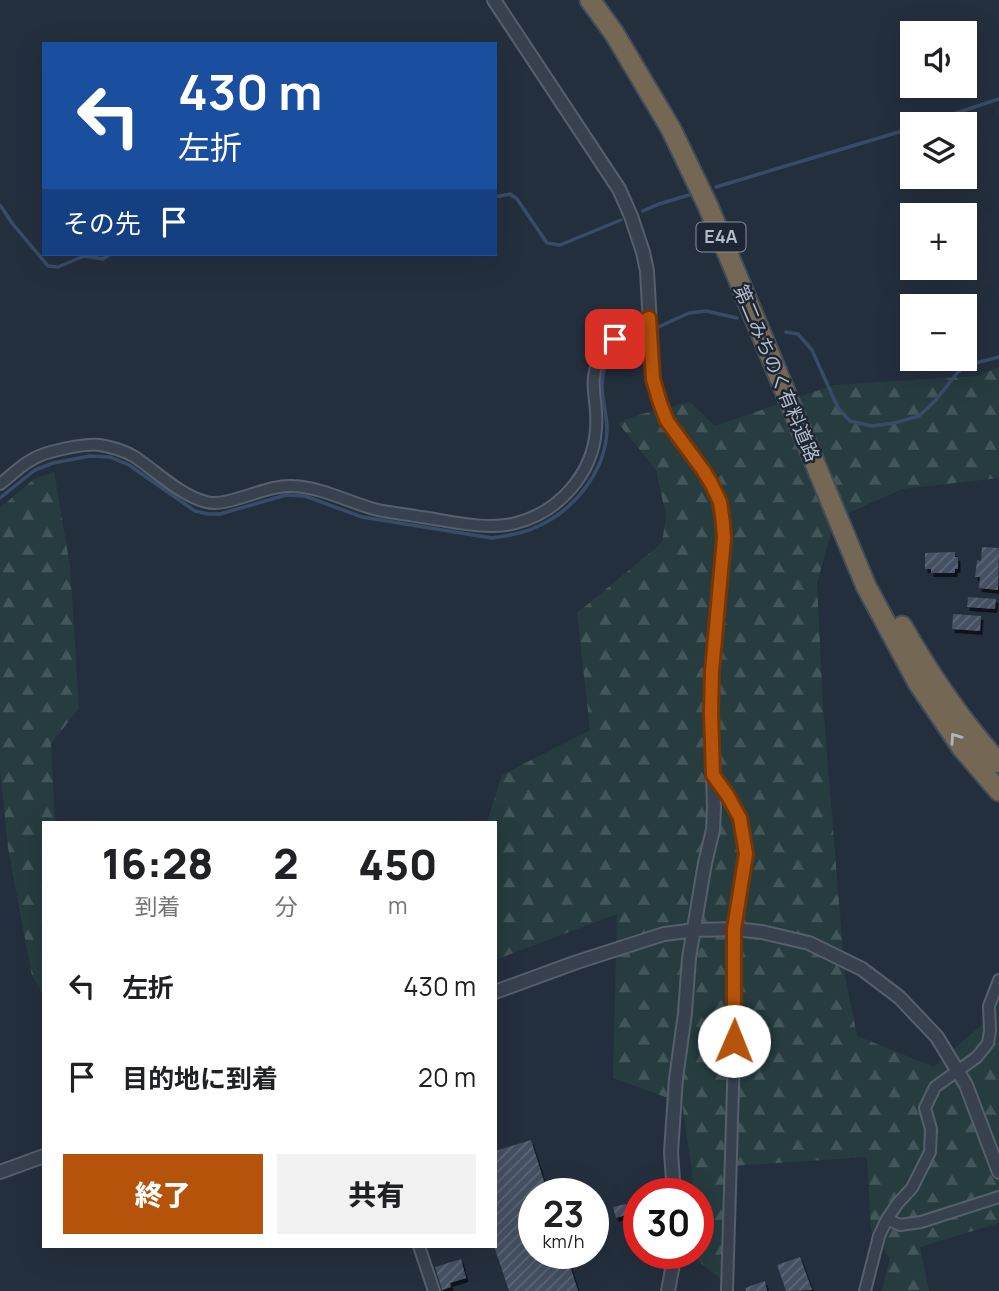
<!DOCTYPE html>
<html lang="ja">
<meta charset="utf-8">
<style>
body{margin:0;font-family:Manrope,"Noto Sans JP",sans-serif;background:#f2f2f2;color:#202124;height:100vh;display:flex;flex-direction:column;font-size:26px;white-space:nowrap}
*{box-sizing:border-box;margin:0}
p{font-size:23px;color:#757577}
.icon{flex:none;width:38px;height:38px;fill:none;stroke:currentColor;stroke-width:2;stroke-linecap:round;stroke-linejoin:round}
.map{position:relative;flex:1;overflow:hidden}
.panel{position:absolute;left:42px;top:821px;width:455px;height:427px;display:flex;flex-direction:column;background:#fff;border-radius:0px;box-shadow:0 7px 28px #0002}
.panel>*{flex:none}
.top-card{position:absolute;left:42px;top:42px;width:455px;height:214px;border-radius:0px;box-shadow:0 7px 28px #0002;background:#1a4fa0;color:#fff;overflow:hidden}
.tools{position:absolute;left:900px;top:21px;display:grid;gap:14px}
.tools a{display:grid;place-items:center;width:77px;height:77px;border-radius:0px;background:#fff;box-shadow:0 7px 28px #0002;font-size:35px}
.speed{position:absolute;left:518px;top:1178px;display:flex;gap:14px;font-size:35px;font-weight:700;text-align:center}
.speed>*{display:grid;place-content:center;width:91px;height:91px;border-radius:50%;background:#fff;box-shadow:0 7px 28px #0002;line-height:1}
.speed small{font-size:18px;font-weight:400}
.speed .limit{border:10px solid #d22;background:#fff;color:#111}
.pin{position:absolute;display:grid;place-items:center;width:60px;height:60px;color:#fff;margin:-30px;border-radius:14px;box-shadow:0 4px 10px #0006}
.me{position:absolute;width:77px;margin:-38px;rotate:1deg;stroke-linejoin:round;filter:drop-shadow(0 0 5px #0008)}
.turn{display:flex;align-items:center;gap:24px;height:147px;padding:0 21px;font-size:32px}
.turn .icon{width:91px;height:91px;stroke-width:2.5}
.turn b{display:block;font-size:49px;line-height:60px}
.then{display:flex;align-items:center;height:66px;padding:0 21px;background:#0003;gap:14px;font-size:26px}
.eta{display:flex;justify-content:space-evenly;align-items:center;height:119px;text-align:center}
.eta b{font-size:42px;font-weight:800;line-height:49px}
.button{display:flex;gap:14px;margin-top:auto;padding:14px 21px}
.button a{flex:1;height:80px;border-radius:0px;background:#b45309;color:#fff;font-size:28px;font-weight:800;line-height:80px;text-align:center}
.button a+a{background:#f2f2f2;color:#202124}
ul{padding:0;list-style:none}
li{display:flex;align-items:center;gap:21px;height:91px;padding:0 21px}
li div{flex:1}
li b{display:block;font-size:26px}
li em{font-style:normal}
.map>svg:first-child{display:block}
.forest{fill:url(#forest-firs)}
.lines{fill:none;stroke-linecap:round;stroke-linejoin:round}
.stream{stroke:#394c67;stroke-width:3.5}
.building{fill:url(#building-hatch);filter:url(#shadow)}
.minor-casing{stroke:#565f6c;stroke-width:14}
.tertiary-casing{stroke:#565f6c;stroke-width:16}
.motorway-casing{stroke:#434c59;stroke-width:23}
.minor{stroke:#38414e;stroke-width:10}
.tertiary{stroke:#38414e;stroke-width:12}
.motorway{stroke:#746855;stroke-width:19}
.oneway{stroke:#aeb4bd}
.route-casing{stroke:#753606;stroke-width:18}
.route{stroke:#b45309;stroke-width:12}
.labels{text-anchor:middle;stroke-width:5;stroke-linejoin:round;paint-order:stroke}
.shield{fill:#1d2633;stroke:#878f9c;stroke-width:2}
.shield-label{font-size:18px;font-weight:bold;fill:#b4bcc9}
.street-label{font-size:19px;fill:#b4bcc9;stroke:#1d2633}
</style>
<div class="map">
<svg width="999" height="1291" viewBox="0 0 999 1291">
<defs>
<pattern id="forest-firs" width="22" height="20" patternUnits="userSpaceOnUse" patternTransform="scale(1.75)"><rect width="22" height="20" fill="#263c3f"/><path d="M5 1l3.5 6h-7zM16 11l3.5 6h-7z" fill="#435659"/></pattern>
<pattern id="building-hatch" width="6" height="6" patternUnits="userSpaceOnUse" patternTransform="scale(1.75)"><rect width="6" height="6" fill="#455162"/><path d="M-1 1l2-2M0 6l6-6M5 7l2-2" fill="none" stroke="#5d6877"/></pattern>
<filter id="shadow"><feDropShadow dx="2.5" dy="4" stdDeviation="0" flood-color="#0009"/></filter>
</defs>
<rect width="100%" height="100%" fill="#242f3e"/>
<path class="forest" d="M999 367V478L902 489 835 519 817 583 823 705 845 976 857 1036 934 1067 994 1014 999 1004V1223L920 1247 929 1291H882L890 1259 871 1230 867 1157 731 1166 726 1283 697 1260 698 1194 693 1193 692 1172 682 1103 613 1078 617 914 495 960V822H487L502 775 590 730 577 613 662 543 666 516 656 470 618 423 638 415 690 402 715 426 834 385 977 376Z
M54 472 70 566 79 708 51 744 55 822H44V996L32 976 8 848 0 768V508L34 479Z"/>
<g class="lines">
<path class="stream" d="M923 124 999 99
M716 187 912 128
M495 197 510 194 517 199 547 243 560 245 621 220
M0 205 12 223 48 266 58 267 84 256 103 259 110 254
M643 211 659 204 689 195
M654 329 689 313 706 311 737 318
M786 332 798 334 812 350 838 408 850 421 872 426 894 423 919 416 935 401 958 372 968 365 999 357
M0 498 35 470 53 463 90 456 110 457 129 465 195 511 208 514H220L286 495 305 496 362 517 492 538C506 536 521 534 534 528 573 512 606 472 607 429 607 410 598 389 604 370 611 348 629 341 647 332"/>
</g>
<path class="building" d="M982 547 999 548 998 590 979 588 980 577H975L977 560 981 561Z
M955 552V557H958V569H955V573H931V569H925V553Z
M968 597 996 599 995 609 967 607Z
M953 614 981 616 980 631 952 629Z
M531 1140 548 1194H534V1253H566L578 1291H509L494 1246 495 1151Z
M626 1204 629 1214 616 1218 613 1207Z
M800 1257 812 1290 786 1291 777 1265Z
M461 1259 466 1278 450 1283 451 1287 442 1290 435 1267Z
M765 1281 767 1291H746L745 1288Z"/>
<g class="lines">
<g class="minor-casing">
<path id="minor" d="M0 484C11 476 21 465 33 459 46 451 86 443 100 445 112 447 125 451 135 457 157 472 180 495 206 502 228 508 267 484 293 486 320 487 349 502 374 509 389 513 406 514 421 517 451 521 486 531 516 523 559 512 593 474 596 429 599 400 585 380 603 352 613 336 632 326 649 318
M713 775 728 796 740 818 746 854 734 929 735 1019 727 1291
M887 1219 900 1225 921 1222 999 1197
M419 1246 434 1291
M865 1291 879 1236 887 1219 898 1203 912 1188 930 1152 931 1129 925 1108 935 1087 977 1057 988 1043 990 1031 989 1006 999 980"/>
</g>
<g class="tertiary-casing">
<path id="tertiary" d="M494 0 619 189 631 216 643 252 647 271 653 379 660 403 667 421 703 470 711 483 720 502 724 538 712 671 711 711 714 807 713 830 705 863 689 958 685 1013 676 1079 671 1152 674 1194
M495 992 577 962 664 934 695 930 734 929 762 932 809 943 862 969 899 997 937 1037 966 1085 999 1172
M0 1172 44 1156
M668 1291 675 1253"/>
</g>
<g class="motorway-casing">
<path id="motorway" d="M590 0 614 33 671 129 708 206 866 586 918 683 962 748 999 791
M902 626C930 675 961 721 999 763"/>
</g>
<use href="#minor" class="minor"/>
<use href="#tertiary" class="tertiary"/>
<use href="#motorway" class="motorway"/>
</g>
<defs><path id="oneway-chevron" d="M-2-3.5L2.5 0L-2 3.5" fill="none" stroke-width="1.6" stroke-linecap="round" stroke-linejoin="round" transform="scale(1.75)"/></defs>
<use class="oneway" href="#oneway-chevron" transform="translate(955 738) rotate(-125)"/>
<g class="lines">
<g class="route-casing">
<path id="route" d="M615 339 630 328 649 318 653 379 660 403 667 421 703 470 711 483 720 502 723 523 724 538 712 671 711 712 713 775 728 796 740 818 746 854 734 929V1041"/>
</g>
<use href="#route" class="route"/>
</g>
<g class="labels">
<rect class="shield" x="696.5" y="222.5" width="49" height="29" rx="5"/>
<g class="shield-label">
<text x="721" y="243">E4A</text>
</g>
<g class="street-label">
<text transform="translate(777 373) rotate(67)" y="7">第二みちのく有料道路</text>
</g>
</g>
</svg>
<div class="tools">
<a><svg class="icon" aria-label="sound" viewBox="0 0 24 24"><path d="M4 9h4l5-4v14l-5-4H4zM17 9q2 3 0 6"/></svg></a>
<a><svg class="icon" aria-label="layers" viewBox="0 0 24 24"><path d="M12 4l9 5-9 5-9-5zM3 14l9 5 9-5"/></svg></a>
<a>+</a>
<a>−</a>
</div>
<div class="speed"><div>23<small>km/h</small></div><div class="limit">30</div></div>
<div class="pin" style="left:615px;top:339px;background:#d93025"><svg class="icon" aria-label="arrive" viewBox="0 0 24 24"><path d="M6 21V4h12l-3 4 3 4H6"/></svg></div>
<svg class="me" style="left:734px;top:1041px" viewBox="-20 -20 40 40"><circle r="19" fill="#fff"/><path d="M0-13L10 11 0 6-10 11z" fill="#b45309"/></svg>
<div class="top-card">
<div class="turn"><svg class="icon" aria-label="left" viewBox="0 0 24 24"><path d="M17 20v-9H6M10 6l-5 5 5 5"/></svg><div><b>430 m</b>左折</div></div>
<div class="then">その先<svg class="icon" aria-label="arrive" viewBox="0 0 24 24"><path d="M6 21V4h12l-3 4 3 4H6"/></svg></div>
</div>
<section class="panel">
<div class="eta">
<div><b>16:28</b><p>到着</p></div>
<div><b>2</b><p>分</p></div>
<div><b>450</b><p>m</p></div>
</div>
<ul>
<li><svg class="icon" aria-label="left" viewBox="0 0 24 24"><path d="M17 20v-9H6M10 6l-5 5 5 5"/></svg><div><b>左折</b></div><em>430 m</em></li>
<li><svg class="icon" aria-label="arrive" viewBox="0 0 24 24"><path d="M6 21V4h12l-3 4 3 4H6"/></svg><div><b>目的地に到着</b></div><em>20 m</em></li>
</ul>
<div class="button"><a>終了</a><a>共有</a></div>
</section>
</div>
